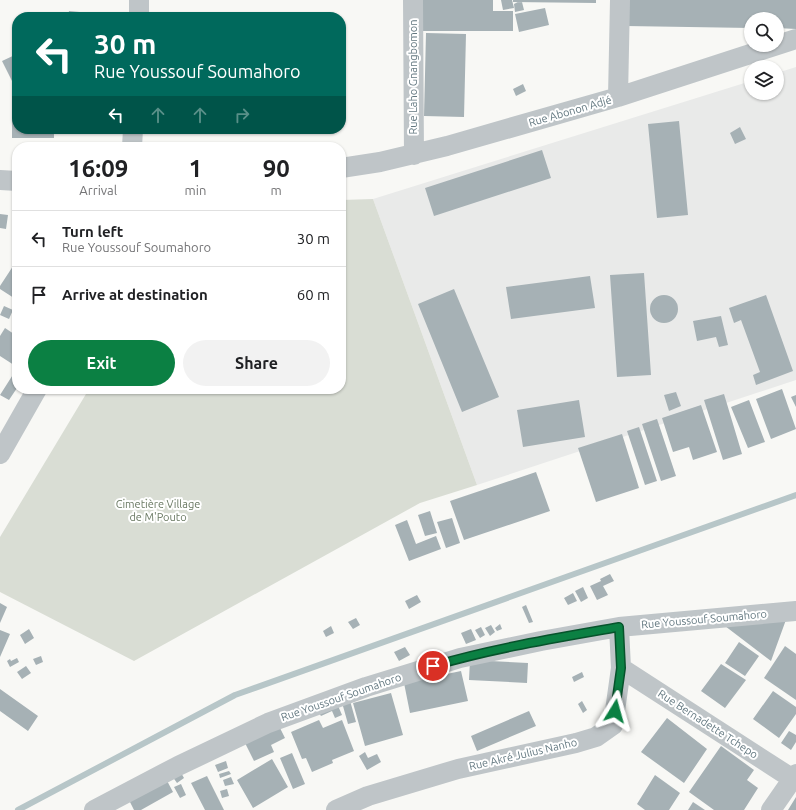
<!DOCTYPE html>
<meta charset="utf-8">
<style>
body{margin:0;font-family:Ubuntu,sans-serif;background:#f2f2f2;color:#202124;height:100vh;display:flex;flex-direction:column;font-size:15px;white-space:nowrap}
*{box-sizing:border-box;margin:0}
p{font-size:13px;color:#757577}
.icon{flex:none;width:22px;height:22px;fill:none;stroke:currentColor;stroke-width:2;stroke-linecap:round;stroke-linejoin:round}
.map{position:relative;flex:1;overflow:hidden}
.side{position:absolute;left:12px;top:142px;width:334px;height:252px;display:flex;flex-direction:column;background:#fff;border-radius:16px;box-shadow:0 1px 3px #0004}
.side>*{flex:none}
.banner{position:absolute;left:12px;top:12px;width:334px;height:122px;border-radius:16px;box-shadow:0 1px 3px #0004;background:#00695c;color:#fff;overflow:hidden}
.buttons{position:absolute;left:744px;top:12px;display:grid;gap:8px}
.buttons a{display:grid;place-items:center;width:40px;height:40px;border-radius:50%;background:#fff;box-shadow:0 1px 3px #0004;font-size:20px}
.pin{position:absolute;display:grid;place-items:center;width:34px;height:34px;color:#fff;margin:-17px;border:2px solid #fff;border-radius:50%;box-shadow:0 1px 4px #0007}
.me{position:absolute;width:44px;margin:-22px;rotate:8deg;stroke-linejoin:round;filter:drop-shadow(0 0 3px #0008)}
.turn{display:flex;align-items:center;gap:14px;height:84px;padding:0 16px;font-size:18px}
.turn .icon{width:52px;height:52px;stroke-width:2.5}
.turn b{display:block;font-size:28px;line-height:34px}
.lanes{display:flex;align-items:center;height:38px;padding:0 16px;background:#0003;justify-content:center;gap:20px;direction:ltr}
.lanes .off{opacity:.35}
.eta{display:flex;justify-content:space-evenly;align-items:center;height:68px;text-align:center}
.eta b{font-size:24px;font-weight:700;line-height:28px}
.action{display:flex;gap:8px;margin-top:auto;padding:8px 16px}
.action a{flex:1;height:46px;border-radius:24px;background:#0b8043;color:#fff;font-size:16px;font-weight:700;line-height:46px;text-align:center}
.action a+a{background:#f2f2f2;color:#202124}
ul{padding:0;list-style:none}
li{display:flex;align-items:center;gap:12px;height:56px;padding:0 16px;border-top:1px solid #e0e0e0}
li div{flex:1}
li b{display:block;font-size:15px}
li em{font-style:normal}
.map>svg:first-child{display:block}
.built{fill:#e9eae9}
.green{fill:#d9ddd4}
.lines{fill:none;stroke-linecap:round;stroke-linejoin:round}
.stream{stroke:#b7c6c8;stroke-width:6}
.building{fill:#a6b1b5}
.street{stroke:#bfc5c8;stroke-width:20}
.route-casing{stroke:#07532c;stroke-width:10}
.route{stroke:#0b8043;stroke-width:7}
.labels{text-anchor:middle;stroke-width:4;stroke-linejoin:round;paint-order:stroke}
.street-label{font-size:11px;fill:#637880;stroke:#fff}
.park-label{font-size:11px;fill:#697862;stroke:#fff}
</style>
<div class="map">
<svg width="796" height="810" viewBox="0 0 796 810">
<rect width="100%" height="100%" fill="#f8f8f5"/>
<path class="built" d="M796 67V380L477 485 373 199 751 81V93H777V73Z"/>
<path class="green" d="M373 199 477 485 420 503 134 661 0 592V537L89 389H341V200Z"/>
<g class="lines">
<path class="stream" d="M18 810 235 695 796 495"/>
</g>
<path class="building" d="M423 0H493V11H513V31H423Z
M501 0H512L514 8 503 10Z
M513 0H596V3L513 2Z
M626 0H796V29L777 28V19H751V28L626 26Z
M518 2H522L524 10 515 12 514 4Z
M545 8 549 25 519 32 515 14Z
M69 11 90 13 89 17H68Z
M96 14 121 15V17H96Z
M426 33 466 34 464 117 424 116Z
M17 54V81L13 83 2 61Z
M523 84 526 91 516 96 513 89Z
M12 104H17V129H54V138H12Z
M679 121 688 215 657 218 648 124Z
M740 127 746 139 735 144 730 133Z
M542 150 551 178 434 216 425 188Z
M15 201H17V226H12Z
M0 214 8 215 6 229 0 228Z
M17 260V300L0 289V286Z
M644 273 651 375 617 377 610 275Z
M590 276 595 308 511 319 506 287Z
M454 289 499 397 462 412 418 304Z
M766 295 793 371 756 385 753 375 760 372 741 320 734 323 729 308Z
M650 309a14 14 0 1 1 28 0a14 14 0 1 1-28 0Z
M4 306 13 310 9 319 0 315Z
M17 307V319L12 316Z
M721 316 728 345 719 347 716 337 697 341 693 321Z
M5 328 17 336V367L0 356V336Z
M14 373 17 376V388L9 400 0 395Z
M782 389 796 429 771 439 756 399Z
M676 392 681 406 669 411 664 395Z
M724 394 742 454 723 460 704 400Z
M796 395V407L791 397Z
M579 400 585 437 523 447 517 410Z
M749 400 765 442 748 448 731 407Z
M701 405 717 452 693 460 689 447 673 452 662 418Z
M657 419 676 476 661 481 642 424Z
M639 427 657 481 645 485 627 431Z
M622 434 639 488 596 502 578 448Z
M536 472 550 511 464 540 450 501Z
M430 511 437 533 425 536 418 515Z
M452 518 460 543 446 548 437 522Z
M407 520 416 544 436 536 441 549 409 561 395 525Z
M610 574 614 581 603 586 608 595 597 600 590 586 601 581 600 579Z
M583 587 588 598 581 602 575 591Z
M573 593 577 601 568 605 564 598Z
M417 595 421 602 409 609 405 601Z
M0 603 7 607 0 623Z
M526 605 533 622 529 623 522 607Z
M787 617 771 661 725 626Z
M356 618 360 625 353 629 348 622Z
M500 624 502 629 497 631 495 628Z
M491 625 495 632 490 636 485 628Z
M331 626 334 633 326 637 323 631Z
M481 627 485 635 480 638 475 630Z
M29 629 34 638 25 644 20 635Z
M471 629 476 640 466 644 461 633Z
M0 630 10 634 0 657Z
M739 642 759 656 745 676 725 663Z
M785 646 796 654V700L764 678Z
M405 647 410 655 399 661 394 652Z
M41 656 43 662 36 665 33 659Z
M17 658 19 662 10 667 7 661 10 659 11 661Z
M470 660 528 663 527 683 469 680Z
M721 664 746 680 725 708 701 691Z
M26 666 31 673 22 679 17 672Z
M461 671 468 701 410 713 404 683Z
M582 672 584 677 574 682 572 677Z
M0 689 38 716 28 731 0 711Z
M773 691 796 707V714L779 738 753 719Z
M391 693 403 735 365 746 353 703Z
M349 697 356 722 348 724 341 699Z
M336 701 342 715 335 718 332 711 321 716 317 710Z
M582 701 587 710 583 713 578 704Z
M529 711 536 726 477 751 471 736Z
M667 718 707 749 684 783 641 752Z
M319 720 323 728 342 720 354 751 332 760 333 763 312 772 306 758 302 759 291 732Z
M278 724 285 738 271 745 274 752 254 761 244 741Z
M789 731 796 735V742L791 750 781 743Z
M721 746 754 770 747 780 758 788 744 810H714L689 792Z
M365 752 368 758 377 754 381 762 367 770 359 756Z
M292 753 305 784 293 789 280 758Z
M272 759 288 787 253 808 237 780Z
M226 761 228 768 218 772 215 765Z
M180 771 184 778 177 783 172 776Z
M229 771 231 774 220 778 219 774Z
M655 775 680 793 669 810H645L637 804Z
M207 776 224 810H205L191 783Z
M165 777 173 792 141 810H134L128 798Z
M231 777 234 784 225 786 223 780Z
M181 784 186 795 180 798 174 787Z
M227 789 229 796 222 798 220 791Z
M796 797V810H788Z
M693 802 705 810H688Z"/>
<g class="lines">
<path class="street" d="M413 0 414 155
M139 17V0
M618 97 620 0
M132 147 133 129
M341 168 380 162 447 146 618 97 796 39
M0 180 17 181
M0 454 37 389
M621 668 796 781
M94 810 178 766 268 723 366 687 460 658 541 641 619 627 796 611
M336 810 368 796 458 769 576 743 596 737 613 725 621 668 619 627
M771 810 796 774"/>
</g>
<g class="lines">
<g class="route-casing">
<path id="route" d="M433 666C494 648 557 638 619 627L621 668 615 711"/>
</g>
<use href="#route" class="route"/>
</g>
<g class="labels">
<g class="street-label">
<text transform="translate(413 77) rotate(-90)" y="4">Rue Laho Gnangbomon</text>
<text transform="translate(570 111) rotate(-16)" y="4">Rue Abonon Adjé</text>
<text transform="translate(704 619) rotate(-5)" y="4">Rue Youssouf Soumahoro</text>
<text transform="translate(341 697) rotate(-19)" y="4">Rue Youssouf Soumahoro</text>
<text transform="translate(708 724) rotate(33)" y="4">Rue Bernadette Tchepo</text>
<text transform="translate(523 754) rotate(-13)" y="4">Rue Akré Julius Nanho</text>
</g>
<g class="park-label">
<text x="158" y="508">Cimetière Village<tspan x="158" dy="13">de M'Pouto</tspan></text>
</g>
</g>
</svg>
<div class="buttons">
<a><svg class="icon" aria-label="search" viewBox="0 0 24 24"><circle cx="10" cy="10" r="6"/><path d="M15 15l6 6"/></svg></a>
<a><svg class="icon" aria-label="layers" viewBox="0 0 24 24"><path d="M12 4l9 5-9 5-9-5zM3 14l9 5 9-5"/></svg></a>
</div>
<div class="pin" style="left:433px;top:666px;background:#d93025"><svg class="icon" aria-label="arrive" viewBox="0 0 24 24"><path d="M6 21V4h12l-3 4 3 4H6"/></svg></div>
<svg class="me" style="left:615px;top:711px" viewBox="-20 -20 40 40"><path d="M0-17L14 15 0 8-14 15z" fill="#0b8043" stroke="#fff" stroke-width="4"/></svg>
<div class="banner">
<div class="turn"><svg class="icon" aria-label="left" viewBox="0 0 24 24"><path d="M17 20v-9H6M10 6l-5 5 5 5"/></svg><div><b>30 m</b>Rue Youssouf Soumahoro</div></div>
<div class="lanes"><svg class="icon" aria-label="left" viewBox="0 0 24 24"><path d="M17 20v-9H6M10 6l-5 5 5 5"/></svg><svg class="icon off" aria-label="ahead" viewBox="0 0 24 24"><path d="M12 20V5M6 11l6-6 6 6"/></svg><svg class="icon off" aria-label="ahead" viewBox="0 0 24 24"><path d="M12 20V5M6 11l6-6 6 6"/></svg><svg class="icon off" aria-label="right" viewBox="0 0 24 24"><path d="M7 20v-9h11M14 6l5 5-5 5"/></svg></div>
</div>
<section class="side">
<div class="eta">
<div><b>16:09</b><p>Arrival</p></div>
<div><b>1</b><p>min</p></div>
<div><b>90</b><p>m</p></div>
</div>
<ul>
<li><svg class="icon" aria-label="left" viewBox="0 0 24 24"><path d="M17 20v-9H6M10 6l-5 5 5 5"/></svg><div><b>Turn left</b><p>Rue Youssouf Soumahoro</p></div><em>30 m</em></li>
<li><svg class="icon" aria-label="arrive" viewBox="0 0 24 24"><path d="M6 21V4h12l-3 4 3 4H6"/></svg><div><b>Arrive at destination</b></div><em>60 m</em></li>
</ul>
<div class="action"><a>Exit</a><a>Share</a></div>
</section>
</div>
